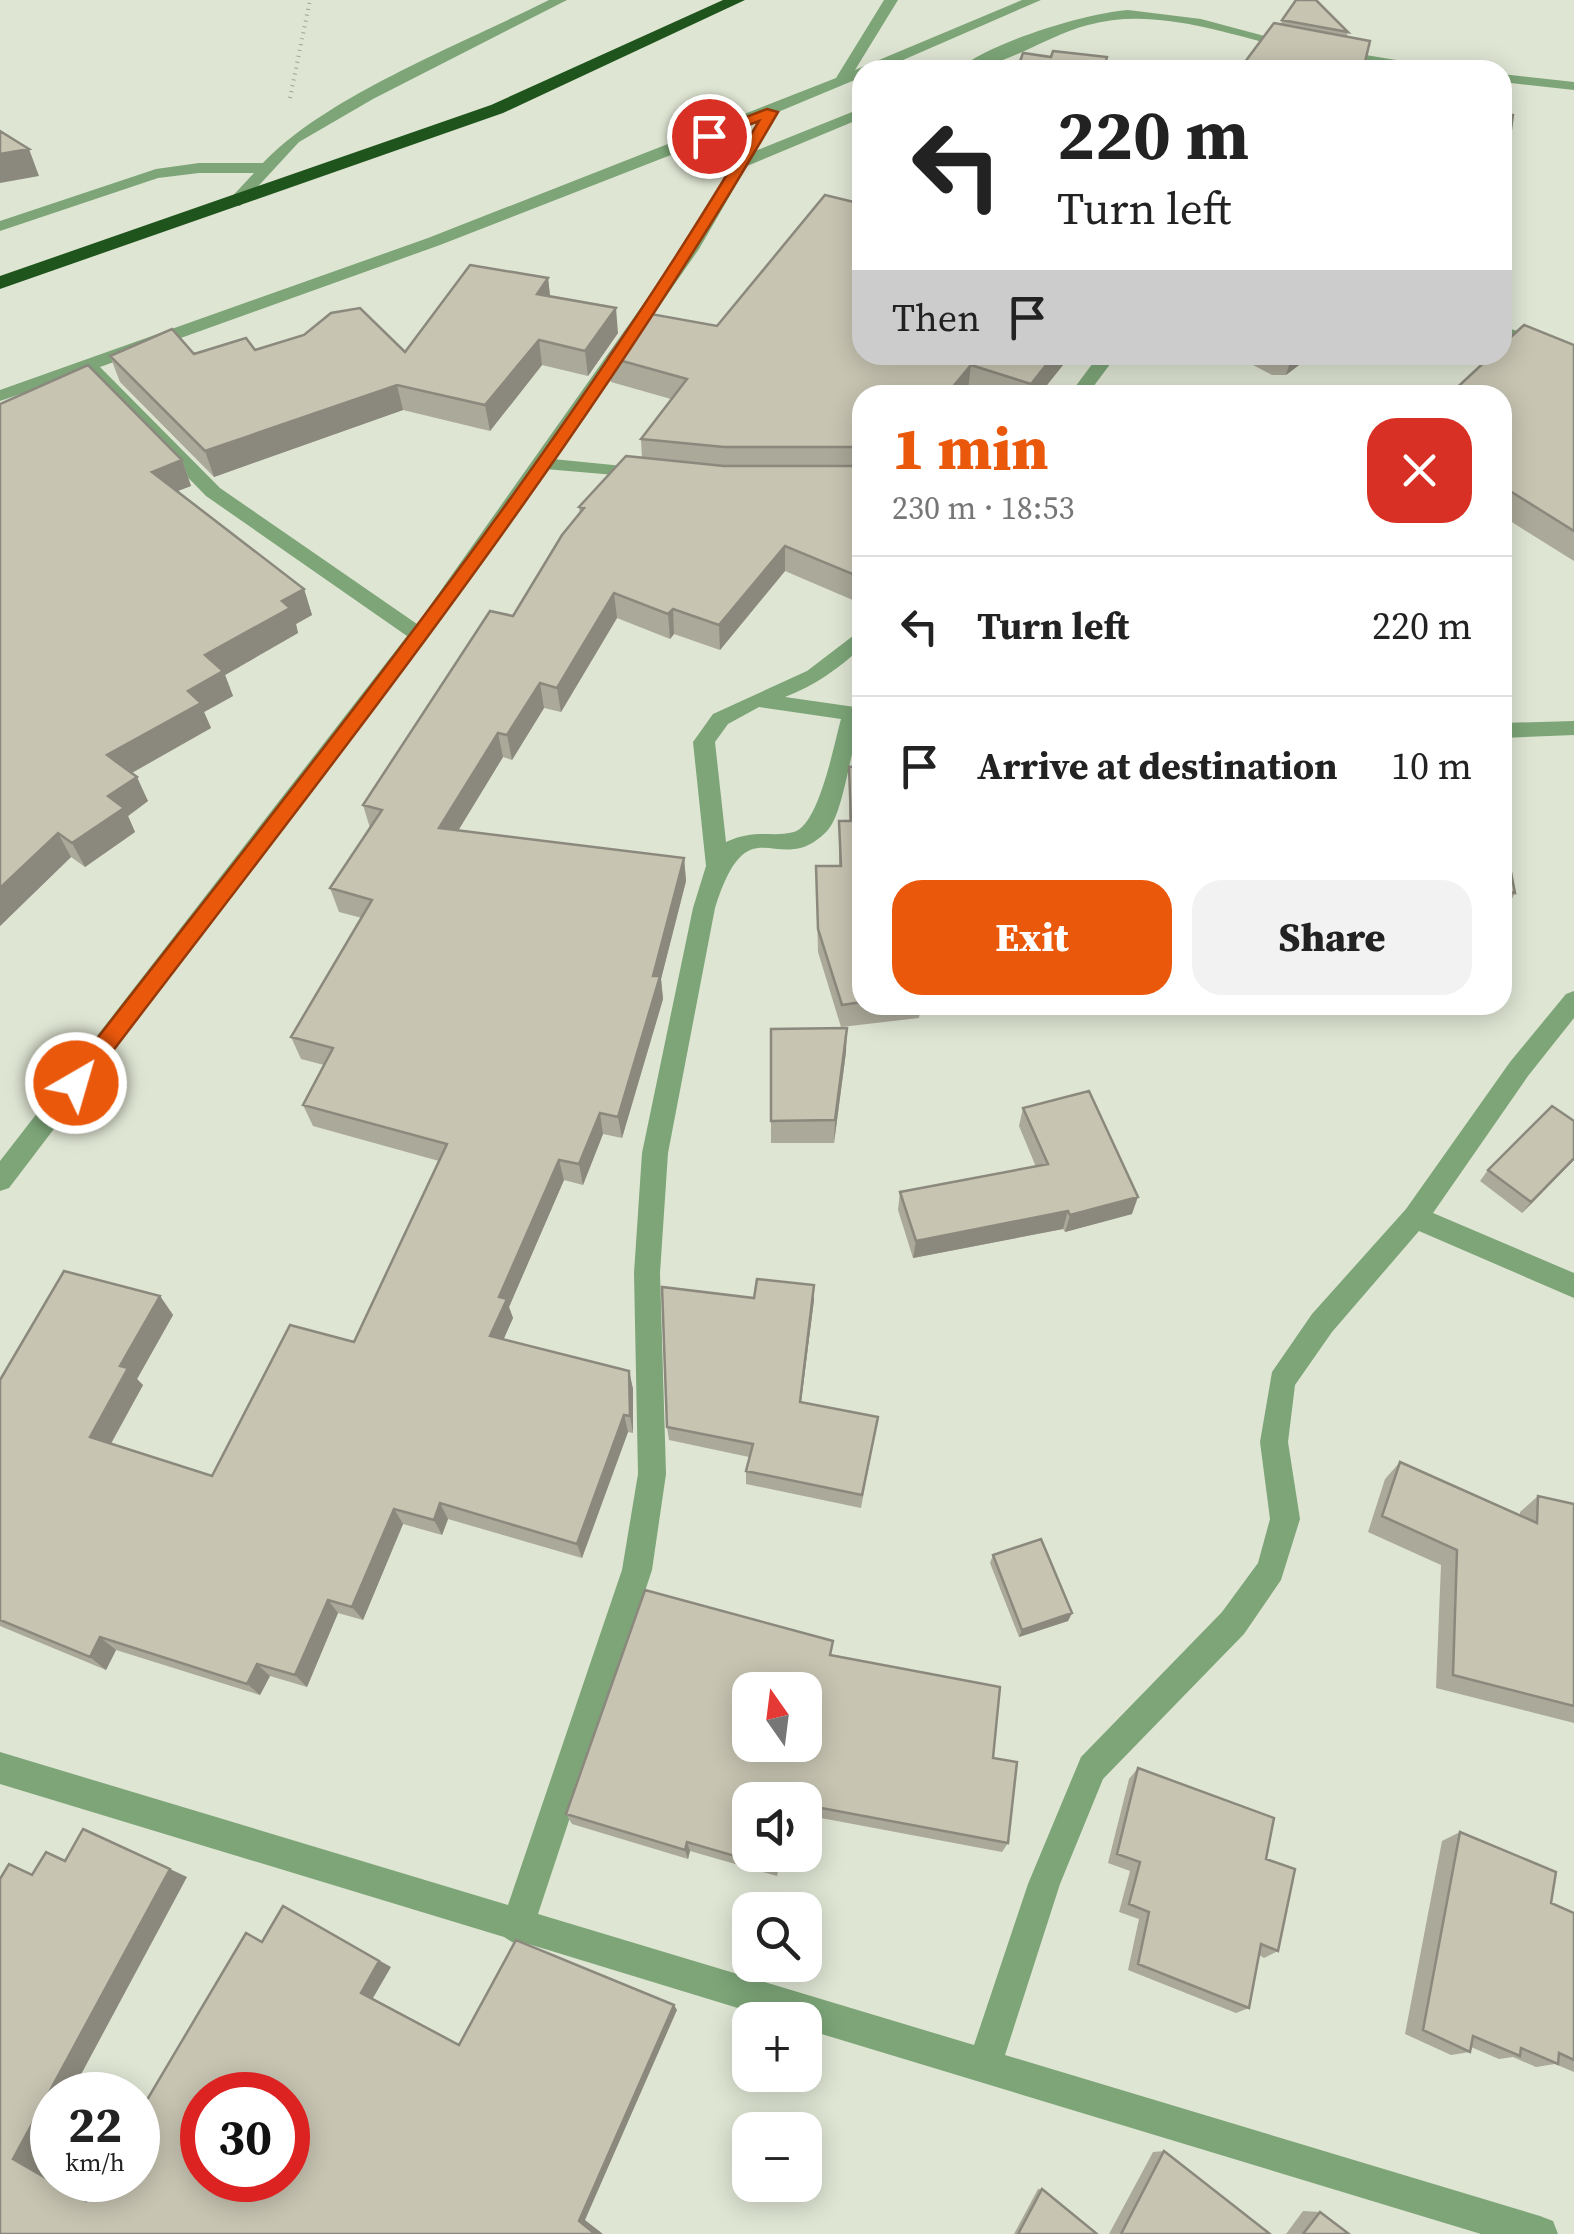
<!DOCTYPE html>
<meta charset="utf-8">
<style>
body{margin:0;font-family:"Source Serif 4",serif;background:#f2f2f2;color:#222;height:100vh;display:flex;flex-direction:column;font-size:38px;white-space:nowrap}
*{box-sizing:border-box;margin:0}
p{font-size:32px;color:#767676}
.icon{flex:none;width:55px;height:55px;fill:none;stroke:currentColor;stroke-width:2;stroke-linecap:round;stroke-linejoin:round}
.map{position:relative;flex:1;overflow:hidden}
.side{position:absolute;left:852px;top:385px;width:660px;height:630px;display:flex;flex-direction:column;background:#fff;border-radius:30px;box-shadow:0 5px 25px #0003}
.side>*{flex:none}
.banner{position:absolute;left:852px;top:60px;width:660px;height:305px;border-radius:30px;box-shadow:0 5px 25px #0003;background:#fff;color:#222;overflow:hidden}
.needle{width:65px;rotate:346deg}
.buttons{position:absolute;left:732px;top:1672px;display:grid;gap:20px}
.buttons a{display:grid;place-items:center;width:90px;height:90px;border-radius:20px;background:#fff;box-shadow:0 5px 25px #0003;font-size:50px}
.speed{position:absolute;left:30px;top:2072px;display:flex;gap:20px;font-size:50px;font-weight:700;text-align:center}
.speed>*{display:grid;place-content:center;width:130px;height:130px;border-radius:50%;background:#fff;box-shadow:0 5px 25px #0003;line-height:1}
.speed small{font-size:25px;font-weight:400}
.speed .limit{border:15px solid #d22;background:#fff;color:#111}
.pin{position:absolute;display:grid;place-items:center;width:85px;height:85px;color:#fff;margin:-42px;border:5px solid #fff;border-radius:50%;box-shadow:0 2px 10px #0007}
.me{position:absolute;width:110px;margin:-55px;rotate:38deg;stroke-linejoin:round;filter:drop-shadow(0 0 8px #0008)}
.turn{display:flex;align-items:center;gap:35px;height:210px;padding:0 40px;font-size:45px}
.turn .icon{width:130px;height:130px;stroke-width:2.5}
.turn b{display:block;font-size:70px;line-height:85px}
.then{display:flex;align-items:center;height:95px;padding:0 40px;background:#0003;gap:20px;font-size:38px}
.round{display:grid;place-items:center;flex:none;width:105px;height:105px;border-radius:30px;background:#f2f2f2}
.summary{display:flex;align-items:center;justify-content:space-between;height:170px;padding:0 40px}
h1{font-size:60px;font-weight:800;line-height:75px;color:#ea580c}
.primary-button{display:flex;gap:20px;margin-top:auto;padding:20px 40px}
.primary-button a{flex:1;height:115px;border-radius:30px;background:#ea580c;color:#fff;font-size:40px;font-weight:800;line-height:115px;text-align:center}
.primary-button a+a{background:#f2f2f2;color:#222}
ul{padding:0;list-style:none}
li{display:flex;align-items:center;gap:30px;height:140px;padding:0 40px;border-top:2px solid #e0e0e0}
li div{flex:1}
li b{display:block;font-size:38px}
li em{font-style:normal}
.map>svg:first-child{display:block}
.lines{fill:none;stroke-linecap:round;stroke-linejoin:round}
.path{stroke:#9fa496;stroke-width:4;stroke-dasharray:1 5;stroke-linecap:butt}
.street{fill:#7da578;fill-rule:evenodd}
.highway{fill:#1f551c;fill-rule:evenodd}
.wall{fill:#aba999}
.shaded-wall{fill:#8b897d}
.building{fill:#c7c4b2;stroke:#8b897d;stroke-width:2.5;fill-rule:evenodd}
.route{fill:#ea580c;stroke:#983908;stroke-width:2.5}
</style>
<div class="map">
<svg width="1574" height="2234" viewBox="0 0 1574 2234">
<rect width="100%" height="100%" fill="#dfe5d3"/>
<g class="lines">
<path class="path" d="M290 98 310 0"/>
<path class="street" d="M549 0H567L373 99 299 142 240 206 226 203 254 173H199L158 178 0 231V221L156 169 199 163H263C326 96 464 43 549 0Z
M884 0H898L855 70 1022 0H1041L880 70H862V77L778 112 755 151 857 110 862 109V118L747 166 699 249 553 459 643 468 652 474 650 478 545 469 426 640 9 1188 0 1191V1161L407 636 206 496 85 372 0 401V390L428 238 836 78ZM758 121 683 248 417 624 220 488 100 367 440 245Z
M1128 10 1201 19 1302 46 1295 50C1229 35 1156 6 1088 25 1045 36 1001 70 957 70 992 42 1082 14 1128 10Z
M1335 50 1433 66 1440 70H1406L1330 57V51Z
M1502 74 1574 82V90L1502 82Z
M1502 326 1574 350V361L1502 337Z
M1099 355H1117L1087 395H1069Z
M862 629V647C838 669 816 685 785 697L862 708V722C850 746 844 814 827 831 778 882 749 799 715 908L668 1153 660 1273 666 1474 652 1570 538 1914 974 2045 1028 1884 1081 1757 1222 1612 1258 1563 1270 1519 1260 1442 1272 1372 1312 1314 1406 1209 1510 1062 1566 994 1574 991V1018L1528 1076 1433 1213 1574 1273V1298L1419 1231 1332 1332 1295 1385 1288 1442 1300 1519 1281 1580 1244 1634 1103 1779 1060 1884 1005 2055 1540 2216 1553 2221 1558 2234H1481L805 2029V2020H777L522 1942 517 1945 504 1937 0 1784V1752L508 1905 622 1570 638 1474 634 1273 642 1153 693 908 706 866 693 742 713 714 807 671ZM759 707 841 719C834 744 819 825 794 832 771 838 756 828 726 842L715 742 728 724Z
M1574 721V735L1502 738V723Z"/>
<path class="highway" d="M723 0H745L503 113 0 289V276L491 105Z"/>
</g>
<path class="wall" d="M1282 20 1348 32 1347 36 1281 24Z
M548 278 550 296 618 333 588 376 542 365 490 431 403 410 214 477 120 382 110 356 255 350 405 352Z
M717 326 1071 355 1039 395H984L968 390 862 395V604L785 571 720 650 674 634 670 639 617 618 561 712 544 708 512 760 503 757 458 831 684 858 686 881 661 979 663 999 622 1138 603 1134 583 1185 564 1180 509 1307 513 1318 503 1340 629 1371 633 1389V1433L628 1432 582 1558 448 1519 442 1535 403 1524 363 1620 338 1613 307 1687 270 1676 260 1695 116 1650 106 1670 0 1626V1380L160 1296 173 1315 137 1379 143 1385 111 1444 212 1476 354 1342 439 1161 313 1126 303 1105 324 1065 301 1059 291 1037 362 918 339 912 330 888 370 828 363 805 513 616 580 514 579 507 642 458 641 439 671 399 611 382 608 357Z
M1574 345V561L1502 516V395Z
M1234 355H1312L1286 375H1272Z
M182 460 191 486 177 491 304 589 312 615 296 624 298 633 225 675 233 696 204 712 211 728 132 773 148 801 128 816 135 832 85 867 71 857 0 926Z
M862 766V1005H921L919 1018 841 1027 818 952 816 866H839V821H849V767Z
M1502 836 1515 893 1508 906 1502 905Z
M771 1029 846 1052 834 1143H771Z
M1023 1108 1132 1214 1065 1232 1063 1229 913 1258 898 1210 900 1192 1036 1167 1019 1126Z
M1574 1121V1160L1522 1213 1480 1181 1488 1170Z
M754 1298 814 1300 801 1402 878 1417 861 1508 746 1484V1471L749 1457 669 1440 667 1427Z
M1400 1462 1520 1516V1512L1538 1496 1574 1504V1723L1436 1688 1441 1565 1368 1532 1385 1479Z
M993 1555 1072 1613 1068 1621 1019 1637 990 1563Z
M832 1656 993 1758 1008 1843 1002 1852 805 1815V1800H750V1855H782L777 1876 690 1851 688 1859 572 1824 566 1814Z
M1138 1768 1266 1859 1278 1951 1264 1958 1259 1955 1249 2008 1236 2013 1128 1970 1139 1919 1119 1912 1130 1871 1108 1863 1129 1779Z
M1460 1832 1551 1903 1574 1913V2072L1555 2064 1536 2067 1513 2057 1499 2059 1471 2047 1470 2052 1451 2055 1405 2034 1442 1841Z
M1164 2151 1270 2234H1109L1153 2152Z
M1038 2189H1042L1097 2234H1014Z
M1303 2211 1320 2212 1349 2234H1286Z"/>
<path class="shaded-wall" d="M29 149 39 176 0 183V154Z
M548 278 551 304 537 294Z
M616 308 618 333 588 376 585 351Z
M539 340 542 365 490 431 485 405Z
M1054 355H1071L1039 395H1029L1031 384Z
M1292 355H1312L1286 375Z
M971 365 968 390 964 395H946Z
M397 385 403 410 214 477 205 451Z
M182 460 191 486 162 497 152 472Z
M785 546V571L720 650 719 625Z
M304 589 312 615 296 624 298 633 225 675 233 696 204 712 211 728 119 780 107 755 188 691 205 655 282 601Z
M614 593 617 618 561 712 557 688Z
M673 609 674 634 670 639 668 614Z
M540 683 544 708 512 760 507 735Z
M498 733 503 757 445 852 439 828Z
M137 777 148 801 128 816 135 832 85 867 72 843 108 796Z
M58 833 71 857 0 926V888Z
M684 858 686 881 661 979 663 999 622 1138 618 1117Z
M847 1028 846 1052 834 1143 835 1120Z
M600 1113 603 1134 583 1185 579 1164Z
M1574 1158V1160L1522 1213 1531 1202Z
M559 1160 564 1180 509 1307 513 1318 497 1354 490 1336 499 1297Z
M1138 1197 1132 1214 1065 1232 1070 1215Z
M1068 1211 1063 1229 913 1258 916 1241Z
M814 1285V1300L799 1416 800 1402Z
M160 1296 173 1315 137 1379 143 1385 105 1454 90 1437 120 1366Z
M629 1371 633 1389V1433L630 1416Z
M624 1415 628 1432 582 1558 577 1544Z
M440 1503 448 1519 442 1535 434 1520Z
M394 1509 403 1524 363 1620 352 1607Z
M328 1600 338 1613 307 1687 295 1675Z
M1072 1613 1068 1621 1019 1637 1022 1630Z
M100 1637 116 1650 106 1670 90 1657Z
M257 1664 270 1676 260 1695 247 1684Z
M687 1842 690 1851 688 1859 685 1850Z
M170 1869 187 1877 70 2095H52V2129L36 2160 52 2169V2180H71L107 2200 86 2201 13 2159Z
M283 1906 391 1967 373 1998 468 2049 361 1993Z
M674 2005 677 2010 585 2220 603 2234H595L579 2221Z"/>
<path class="building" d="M1296 0H1316L1348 32 1282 20Z
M1274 23 1370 41 1363 70H1239Z
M1053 51 1107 57 1103 70H1017L1023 53 1051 57Z
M1502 113 1513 115 1506 164H1502Z
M0 131 29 149 0 154Z
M825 195 862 204V355H1054L1031 384 971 365 946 395H862V447H724L641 439 687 379 608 357 640 312 717 326Z
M470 265 548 278 537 294 616 308 585 351 539 340 485 405 397 385 205 451 110 356 172 329 194 354 246 338 255 350 304 335 331 313 360 308 405 352Z
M1524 325 1574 345V531L1502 486V395H1449L1492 355H1502V345Z
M88 365 182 460 152 472 304 589 282 601 290 608 205 655 223 671 188 691 201 703 107 755 137 777 108 796 124 808 72 843 58 833 0 888V404Z
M626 456 724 466H862V578L785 546 719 625 673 609 668 614 614 593 557 688 540 683 507 735 498 733 439 828 684 858 653 976H660L618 1117 600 1113 579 1164 559 1160 499 1297 507 1299 490 1336 629 1371 630 1416 624 1415 577 1544 440 1503 434 1520 394 1509 352 1607 328 1600 295 1675 257 1664 247 1684 100 1637 90 1657 0 1620V1380L64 1271 160 1296 120 1366 128 1368 90 1437 212 1476 290 1325 354 1342 447 1144 303 1105 333 1048 291 1037 372 900 330 888 382 810 363 805 490 611 513 616 562 535 584 508 579 507Z
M862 766V1002L842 1005 818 929 816 866H841L839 821H851L849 767Z
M1502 836H1504L1515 893 1502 891Z
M847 1028 835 1120 771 1121V1029Z
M1089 1091 1138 1197 1070 1215 1068 1211 916 1241 900 1192 1048 1164 1023 1108Z
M1552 1106 1574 1121V1158L1531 1202 1488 1170Z
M757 1279 814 1285 800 1402 878 1417 862 1495 746 1471 753 1444 667 1427 662 1287 754 1298Z
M1400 1462 1537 1523 1538 1496 1574 1504V1706L1453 1675 1457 1550 1382 1516Z
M1041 1539 1072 1613 1022 1630 993 1555Z
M645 1590 833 1641 830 1655 1000 1687 993 1758 1017 1762 1008 1843 805 1805V1800H750V1855H780L776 1868 687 1842 685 1850 566 1814ZM750 1690H805V1745H750Z
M1138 1768 1274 1818 1266 1859 1295 1869 1278 1951 1261 1944 1249 2008 1138 1964 1149 1912 1129 1904 1140 1862 1117 1854Z
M83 1829 170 1869 13 2159 86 2201 98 2180H138V2115L246 1933 262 1942 283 1906 379 1961 361 1993 459 2045 516 1940 674 2005 579 2221 595 2234H0V1879L9 1864 32 1875 46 1852 65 1861ZM202 2095H288V2180H202Z
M1460 1832 1556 1872 1551 1903 1574 1913V2060L1559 2053 1558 2064 1521 2048 1520 2056 1473 2036 1470 2052 1423 2030Z
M1164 2151 1270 2234H1121Z
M1042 2189 1097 2234H1018Z
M1320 2212 1349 2234H1303Z"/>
<path class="route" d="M767 109 778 112C578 457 325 772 83 1090H68V1076C308 766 560 460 759 121L709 140 704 133Z"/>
</svg>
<div class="buttons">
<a><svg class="needle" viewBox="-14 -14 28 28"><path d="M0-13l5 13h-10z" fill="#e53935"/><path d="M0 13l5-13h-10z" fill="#767676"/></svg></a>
<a><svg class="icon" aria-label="sound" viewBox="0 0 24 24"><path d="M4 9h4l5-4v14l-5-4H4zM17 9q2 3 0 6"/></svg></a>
<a><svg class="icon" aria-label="search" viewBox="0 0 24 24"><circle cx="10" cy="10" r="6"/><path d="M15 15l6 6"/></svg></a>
<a>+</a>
<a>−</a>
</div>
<div class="speed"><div>22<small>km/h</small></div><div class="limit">30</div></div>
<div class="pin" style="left:709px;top:136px;background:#d93025"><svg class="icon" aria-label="arrive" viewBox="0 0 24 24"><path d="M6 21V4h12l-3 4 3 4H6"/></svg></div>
<svg class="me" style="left:76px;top:1083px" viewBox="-20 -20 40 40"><circle r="17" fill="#ea580c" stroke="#fff" stroke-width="3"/><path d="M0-11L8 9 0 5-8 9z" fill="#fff"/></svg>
<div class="banner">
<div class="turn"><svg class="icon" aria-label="left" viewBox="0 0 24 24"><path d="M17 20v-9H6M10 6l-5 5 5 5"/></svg><div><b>220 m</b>Turn left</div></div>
<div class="then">Then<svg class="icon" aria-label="arrive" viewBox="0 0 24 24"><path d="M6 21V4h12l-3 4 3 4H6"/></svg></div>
</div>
<section class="side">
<div class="summary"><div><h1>1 min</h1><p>230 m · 18:53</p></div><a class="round" style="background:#d93025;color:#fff"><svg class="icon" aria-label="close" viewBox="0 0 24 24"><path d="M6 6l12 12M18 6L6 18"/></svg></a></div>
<ul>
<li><svg class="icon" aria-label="left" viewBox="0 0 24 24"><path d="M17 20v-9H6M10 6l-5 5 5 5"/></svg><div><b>Turn left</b></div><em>220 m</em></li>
<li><svg class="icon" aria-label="arrive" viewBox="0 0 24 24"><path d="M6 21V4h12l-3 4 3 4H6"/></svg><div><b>Arrive at destination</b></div><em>10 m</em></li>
</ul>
<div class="primary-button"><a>Exit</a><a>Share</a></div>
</section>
</div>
